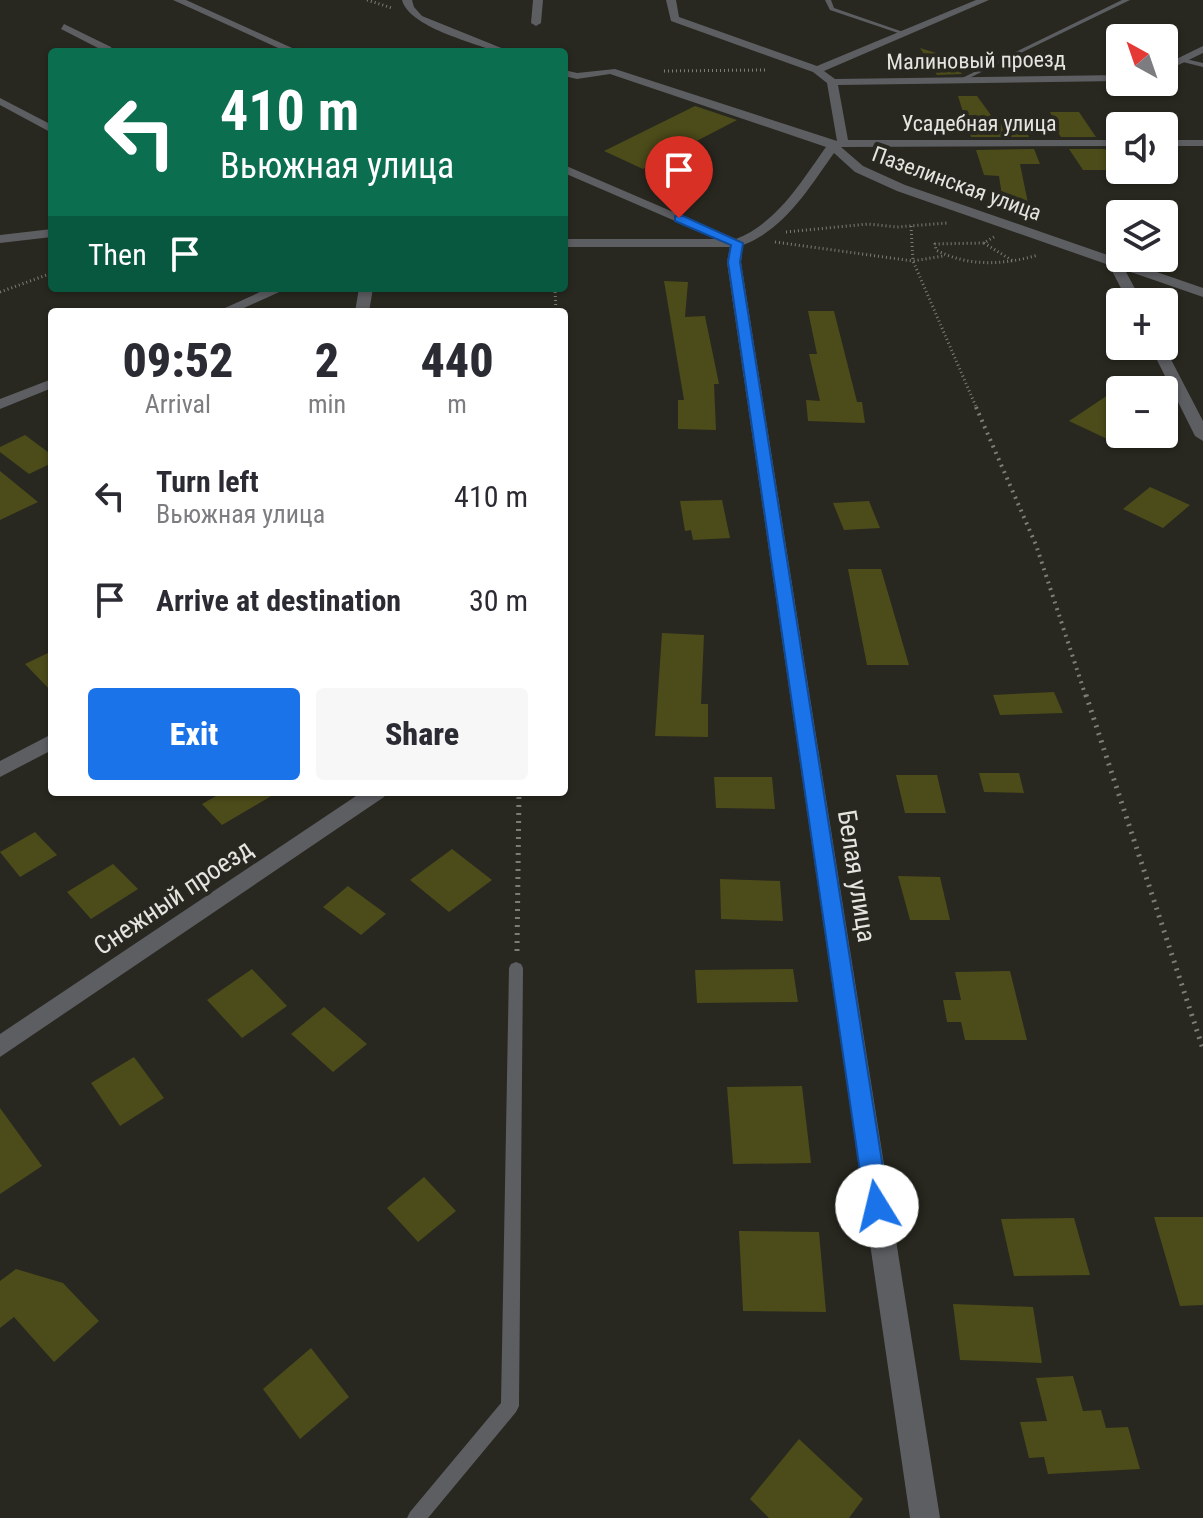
<!DOCTYPE html>
<meta charset="utf-8">
<style>
body{margin:0;font-family:"Roboto Condensed",sans-serif;background:#f7f7f7;color:#2b2b33;height:100vh;display:flex;flex-direction:column;font-size:30px;white-space:nowrap}
*{box-sizing:border-box;margin:0}
p{font-size:26px;color:#7c7c81}
.icon{flex:none;width:44px;height:44px;fill:none;stroke:currentColor;stroke-width:2;stroke-linecap:round;stroke-linejoin:round}
.map{position:relative;flex:1;overflow:hidden}
.sheet{position:absolute;left:48px;top:308px;width:520px;height:488px;display:flex;flex-direction:column;background:#fff;border-radius:8px;box-shadow:0 2px 6px #0004}
.sheet>*{flex:none}
.banner{position:absolute;left:48px;top:48px;width:520px;height:244px;border-radius:8px;box-shadow:0 2px 6px #0004;background:#0b6e4f;color:#fff;overflow:hidden}
.needle{width:52px;rotate:320deg}
.fabs{position:absolute;left:1106px;top:24px;display:grid;gap:16px}
.fabs a{display:grid;place-items:center;width:72px;height:72px;border-radius:8px;background:#fff;box-shadow:0 2px 6px #0004;font-size:40px}
.pin{position:absolute;display:grid;place-items:center;width:68px;height:68px;color:#fff;margin:-82px -34px;border-radius:50% 50% 50% 0;rotate:-45deg;box-shadow:0 0 8px #0007}
.pin .icon{rotate:45deg}
.me{position:absolute;width:88px;margin:-44px;rotate:351deg;stroke-linejoin:round;filter:drop-shadow(0 0 6px #0008)}
.turn{display:flex;align-items:center;gap:28px;height:168px;padding:0 40px;font-size:36px}
.turn .icon{width:104px;height:104px;stroke-width:2.5}
.turn b{display:block;font-size:56px;line-height:68px}
.then{display:flex;align-items:center;height:76px;padding:0 40px;background:#0003;gap:16px;font-size:30px}
.eta{display:flex;justify-content:space-evenly;align-items:center;height:136px;text-align:center}
.eta b{font-size:48px;font-weight:800;line-height:56px}
.button{display:flex;gap:16px;margin-top:auto;padding:16px 40px}
.button a{flex:1;height:92px;border-radius:8px;background:#1a73e8;color:#fff;font-size:32px;font-weight:800;line-height:92px;text-align:center}
.button a+a{background:#f7f7f7;color:#2b2b33}
ul{padding:0;list-style:none}
li{display:flex;align-items:center;gap:24px;height:104px;padding:0 40px}
li div{flex:1}
li b{display:block;font-size:30px}
li em{font-style:normal}
.map>svg:first-child{display:block}
.building{fill:#4c4b1a}
.lines{fill:none;stroke-linecap:round;stroke-linejoin:round}
.path-far2{stroke:#7d7d77;stroke-width:3;stroke-dasharray:1 3;stroke-linecap:butt}
.path-far1{stroke:#7d7d77;stroke-width:4;stroke-dasharray:2 5;stroke-linecap:butt}
.path{stroke:#7d7d77;stroke-width:5;stroke-dasharray:2 6;stroke-linecap:butt}
.lane{fill:#5d5e62;fill-rule:evenodd}
.street{fill:#5d5e62;fill-rule:evenodd}
.route{fill:#1a73e8;stroke:#114b97;stroke-width:2}
.labels{text-anchor:middle;stroke-width:8;stroke-linejoin:round;paint-order:stroke}
.far-street-label{font-size:22px;fill:#e5e5e0;stroke:#282820}
.street-label{font-size:26px;fill:#e5e5e0;stroke:#282820}
</style>
<div class="map">
<svg width="1203" height="1518" viewBox="0 0 1203 1518">
<rect width="100%" height="100%" fill="#282820"/>
<path class="building" d="M920 48 949 57 962 74 937 75Z
M958 96H977L996 122H1023L1029 137H971Z
M695 106 737 120 643 169 604 151Z
M1050 112H1079L1096 137H1061L1051 122 1056 123Z
M1034 149 1040 164H1020L1028 203 1003 202 999 176 984 175 976 150Z
M1069 149H1105L1119 170H1083Z
M664 281 688 282 685 317 705 316 719 384H714L716 430 678 429V400H684Z
M808 311H834L857 402H862L865 423 808 421 806 400 820 401 809 354H817Z
M1120 387V445L1069 421Z
M25 435 52 455V463L29 474 0 452V447Z
M0 471 38 502 0 520Z
M1150 487 1190 505 1163 528 1123 509Z
M722 500 730 538 693 540 691 530 685 531 680 501Z
M869 501 880 528 844 530 833 503Z
M848 569H881L909 665H867Z
M662 633 704 635 701 704H708V737L655 736Z
M52 651V692L25 664Z
M1054 692 1063 713 1000 715 993 695Z
M979 773H1019L1024 793 984 792Z
M896 775H937L946 813H905Z
M714 777H772L775 809 716 808Z
M223 792H278L222 825 202 804Z
M35 832 57 855 20 877 0 852Z
M452 849 492 880 449 912 410 880Z
M113 864 138 889 91 919 67 892Z
M898 876 940 877 950 920H910Z
M720 879 780 881 783 921 721 919Z
M348 886 386 914 361 935 323 907Z
M252 969 287 1006 242 1038 207 1000Z
M793 969 798 1002 697 1003 695 970Z
M1010 971 1027 1040H965L961 1022H947L943 1000H961L955 972Z
M324 1007 367 1044 333 1072 291 1034Z
M134 1057 164 1098 120 1126 91 1083Z
M802 1086 811 1163 733 1164 727 1087Z
M0 1108 42 1166 0 1194Z
M424 1177 456 1211 418 1242 387 1208Z
M1154 1217H1203V1305L1180 1306Z
M1074 1218 1090 1275 1014 1276 1001 1219Z
M739 1231 819 1232 826 1312 743 1311Z
M16 1269 63 1283 99 1321 54 1362 14 1317 0 1328V1281Z
M953 1304 1033 1307 1042 1363 960 1360Z
M311 1348 349 1397 300 1439 263 1389Z
M1073 1376 1083 1411 1101 1410 1106 1428 1128 1427 1140 1469 1048 1474 1044 1457 1029 1458 1020 1422 1047 1421 1036 1378Z
M799 1439 863 1499 849 1518H769L750 1499Z"/>
<g class="lines">
<path class="path-far2" d="M367 0 392 8
M664 71 766 70
M911 226 913 261 977 409
M786 232 868 224 897 227 947 223
M994 237 984 243 935 244 936 250C968 267 1004 265 1038 255
M775 242 913 261 943 256
M984 243 1013 261
M555 288 556 312
M0 292 52 273"/>
<path class="path-far1" d="M976 407 1036 545 1086 697"/>
<path class="path" d="M1086 695 1203 1049
M517 951 519 792"/>
<path class="lane" d="M825 0H831L834 8 909 34 904 35 830 10Z
M1122 0H1130L963 81 958 80Z
M1181 58 1203 63V67L1179 61Z
M516 962 521 964 523 968 519 1406 516 1412 428 1518H407L410 1512 501 1403 509 968 511 964Z"/>
<path class="street" d="M173 0H186L301 52H287Z
M402 0H412L414 7 422 16 511 52H497C472 42 409 27 402 0Z
M533 0H543L541 23 536 26 531 23Z
M666 0H676L679 17 817 66 976 0H989L824 71 835 79 1120 75V81L838 85 848 140H1120V146L841 147 863 166 905 185 1203 288V297L1125 270 1142 302H1128L1109 265 897 191 855 172 834 153C809 188 785 229 743 245L741 262 940 1518H910L727 262 730 247H564V239H717L564 173V165L736 239C777 223 801 182 826 147L610 74 577 79 564 76V70L577 73 615 69 837 141 827 83 813 72 671 21Z
M64 24 111 47 112 49 98 52 100 49 61 29Z
M1203 46V53L1164 72V65Z
M0 98 52 125V133L0 105Z
M1164 140H1203V146H1164Z
M52 229V237L0 243V235Z
M269 288H288L235 312H216Z
M359 288H373L369 312H355Z
M1150 346H1164L1203 421V441L1195 436Z
M52 379V388L0 409V399Z
M52 734V750L0 777V761Z
M362 792H387L384 797 0 1057V1034Z"/>
</g>
<path class="route" d="M675 216H683L743 243 740 262 889 1206 886 1214 877 1217 869 1214 865 1206 728 262 731 245 675 221Z"/>
<g class="labels">
<g class="far-street-label">
<text transform="translate(976 60) rotate(-1)" y="8">Малиновый проезд</text>
<text x="979" y="131">Усадебная улица</text>
<text transform="translate(957 183) rotate(20)" y="8">Пазелинская улица</text>
</g>
<g class="street-label">
<text transform="translate(857 876) rotate(81)" y="9">Белая улица</text>
<text transform="translate(173 897) rotate(-34)" y="9">Снежный проезд</text>
</g>
</g>
</svg>
<div class="fabs">
<a><svg class="needle" viewBox="-14 -14 28 28"><path d="M0-13l5 13h-10z" fill="#e53935"/><path d="M0 13l5-13h-10z" fill="#7c7c81"/></svg></a>
<a><svg class="icon" aria-label="sound" viewBox="0 0 24 24"><path d="M4 9h4l5-4v14l-5-4H4zM17 9q2 3 0 6"/></svg></a>
<a><svg class="icon" aria-label="layers" viewBox="0 0 24 24"><path d="M12 4l9 5-9 5-9-5zM3 14l9 5 9-5"/></svg></a>
<a>+</a>
<a>−</a>
</div>
<div class="pin" style="left:679px;top:218px;background:#d93025"><svg class="icon" aria-label="arrive" viewBox="0 0 24 24"><path d="M6 21V4h12l-3 4 3 4H6"/></svg></div>
<svg class="me" style="left:877px;top:1206px" viewBox="-20 -20 40 40"><circle r="19" fill="#fff"/><path d="M0-13L10 11 0 6-10 11z" fill="#1a73e8"/></svg>
<div class="banner">
<div class="turn"><svg class="icon" aria-label="left" viewBox="0 0 24 24"><path d="M17 20v-9H6M10 6l-5 5 5 5"/></svg><div><b>410 m</b>Вьюжная улица</div></div>
<div class="then">Then<svg class="icon" aria-label="arrive" viewBox="0 0 24 24"><path d="M6 21V4h12l-3 4 3 4H6"/></svg></div>
</div>
<section class="sheet">
<div class="eta">
<div><b>09:52</b><p>Arrival</p></div>
<div><b>2</b><p>min</p></div>
<div><b>440</b><p>m</p></div>
</div>
<ul>
<li><svg class="icon" aria-label="left" viewBox="0 0 24 24"><path d="M17 20v-9H6M10 6l-5 5 5 5"/></svg><div><b>Turn left</b><p>Вьюжная улица</p></div><em>410 m</em></li>
<li><svg class="icon" aria-label="arrive" viewBox="0 0 24 24"><path d="M6 21V4h12l-3 4 3 4H6"/></svg><div><b>Arrive at destination</b></div><em>30 m</em></li>
</ul>
<div class="button"><a>Exit</a><a>Share</a></div>
</section>
</div>
